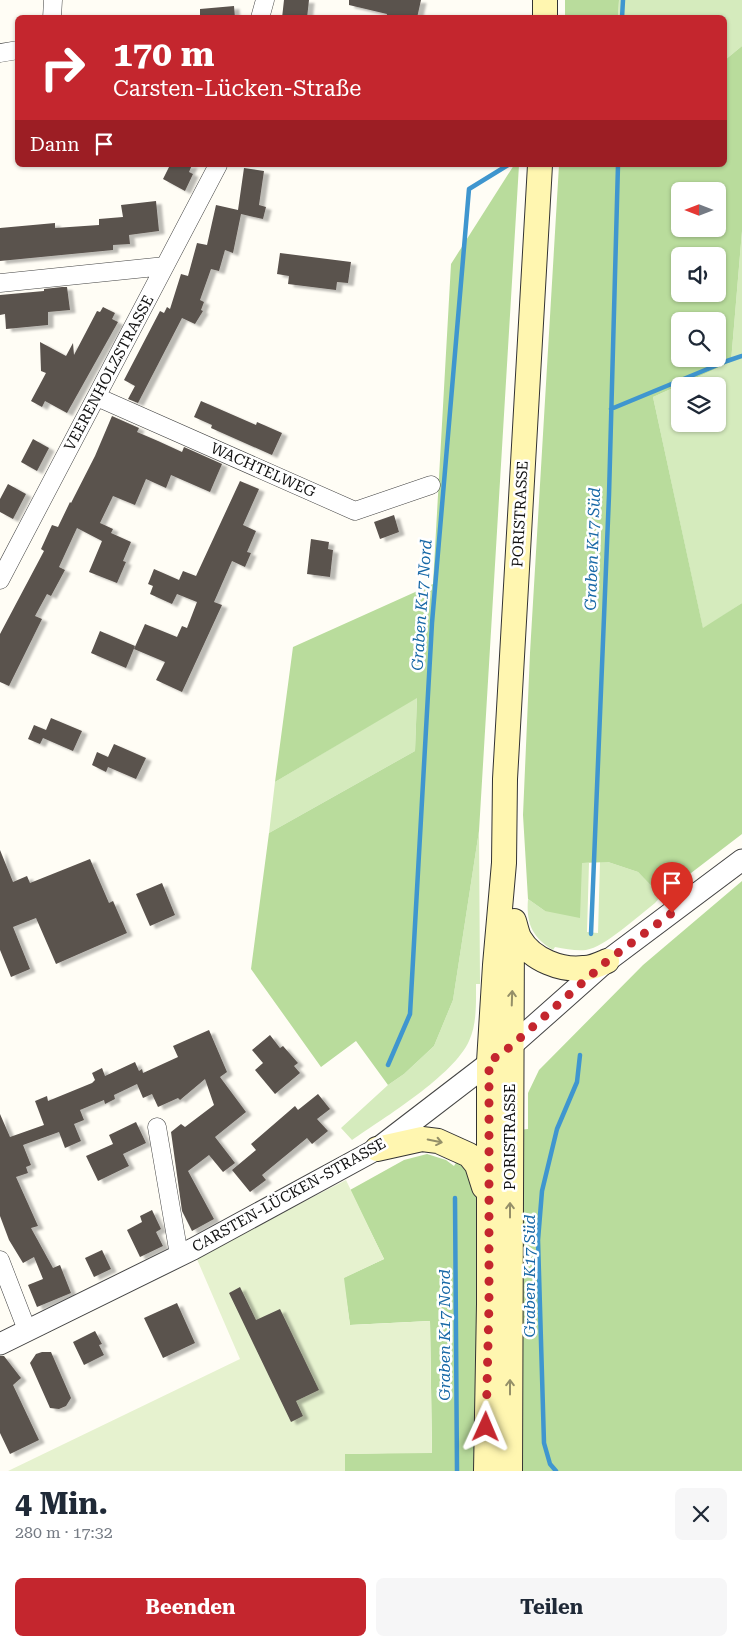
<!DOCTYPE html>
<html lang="de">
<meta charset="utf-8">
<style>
body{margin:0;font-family:"Roboto Serif",serif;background:#f6f6f7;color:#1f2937;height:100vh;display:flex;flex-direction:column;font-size:19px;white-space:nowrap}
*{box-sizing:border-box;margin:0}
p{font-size:16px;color:#747a83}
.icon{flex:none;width:28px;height:28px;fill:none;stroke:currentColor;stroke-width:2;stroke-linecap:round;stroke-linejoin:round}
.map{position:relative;height:1471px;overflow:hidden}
.drawer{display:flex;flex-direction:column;background:#fff;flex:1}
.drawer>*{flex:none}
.banner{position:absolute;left:15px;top:15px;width:712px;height:152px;border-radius:8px;box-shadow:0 1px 4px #0004;background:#c4262e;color:#fff;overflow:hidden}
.needle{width:32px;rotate:270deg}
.controls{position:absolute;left:671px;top:182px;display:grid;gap:10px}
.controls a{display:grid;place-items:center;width:55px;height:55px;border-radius:8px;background:#fff;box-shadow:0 1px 4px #0004;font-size:25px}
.pin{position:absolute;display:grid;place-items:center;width:42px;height:42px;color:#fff;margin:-51px -21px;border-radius:50% 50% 50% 0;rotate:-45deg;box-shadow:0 0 5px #0007}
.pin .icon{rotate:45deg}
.me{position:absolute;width:55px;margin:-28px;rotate:1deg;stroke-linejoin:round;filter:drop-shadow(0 0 4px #0008)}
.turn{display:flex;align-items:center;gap:18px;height:105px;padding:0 15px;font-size:22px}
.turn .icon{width:65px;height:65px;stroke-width:2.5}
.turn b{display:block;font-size:35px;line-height:42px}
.then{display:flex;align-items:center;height:48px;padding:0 15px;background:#0003;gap:10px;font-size:19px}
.round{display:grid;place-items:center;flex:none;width:52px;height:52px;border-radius:8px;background:#f6f6f7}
.summary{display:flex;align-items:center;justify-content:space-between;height:85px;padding:0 15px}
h1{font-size:30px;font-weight:700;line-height:38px}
.cta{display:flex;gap:10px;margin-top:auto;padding:10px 15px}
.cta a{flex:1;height:58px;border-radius:8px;background:#c4262e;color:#fff;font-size:20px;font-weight:700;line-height:58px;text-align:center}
.cta a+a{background:#f6f6f7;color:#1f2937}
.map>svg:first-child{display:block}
.green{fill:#d5ebbd;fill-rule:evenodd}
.forest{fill:#b9dc9c;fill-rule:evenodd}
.pitch{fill:#e6f2cf}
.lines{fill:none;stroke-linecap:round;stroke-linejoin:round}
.stream{stroke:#3f96cf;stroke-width:4.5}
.building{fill:#5a524d;filter:url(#shadow)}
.minor-casing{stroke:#444;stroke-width:19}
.tertiary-casing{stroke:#444;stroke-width:23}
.secondary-casing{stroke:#333;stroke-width:26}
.minor{stroke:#fff;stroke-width:18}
.tertiary{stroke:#fff;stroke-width:21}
.secondary{stroke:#fff6b0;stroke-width:24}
.oneway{stroke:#948f68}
.route{stroke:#c4262e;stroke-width:9;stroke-dasharray:0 16.2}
.labels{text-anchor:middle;stroke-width:5;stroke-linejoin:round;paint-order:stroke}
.street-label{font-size:15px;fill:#111;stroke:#fff}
.water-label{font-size:16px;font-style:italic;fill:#1768a6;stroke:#fff}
</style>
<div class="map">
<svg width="742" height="1471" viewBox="0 0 742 1471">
<defs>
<filter id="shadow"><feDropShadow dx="5.5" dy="3" stdDeviation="1" flood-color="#0004"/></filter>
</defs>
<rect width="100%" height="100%" fill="#fffdf5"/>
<path class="green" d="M619 0H742V46L725 60V18H618Z
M742 231V603L703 629 653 397 731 362ZM680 386H718V424H680Z
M417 697 415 751 269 833 275 782Z
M479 831 480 984H476C476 1003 477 1024 469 1041 454 1075 384 1118 352 1140L341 1128 388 1085 404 1074 434 1046 453 1000Z
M600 862H608L638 872 661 896 655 903C638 916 605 947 586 950 576 951 566 949 555 947L553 950C532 937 526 923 528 899L545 911 582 863H589L587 932 598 933Z"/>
<path class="forest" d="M565 0H619L618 17H565Z
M742 46V231L731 362 653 397 703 628 742 603V834L661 896 638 872 608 862 582 863 580 918 545 911 528 899 523 815 530 653 559 165H725V60ZM680 191H718V229H680ZM718 256V294H680V256ZM680 321H718V359H680Z
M514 165H519L479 831 453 1000 434 1046 404 1074 388 1085 356 1041 321 1067 251 969 269 833 415 751 417 698 275 782 293 647 433 584 451 264Z
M742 881V1471H519L518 1130 528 1129V1093L539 1070 643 965Z
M427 1154 446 1160 454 1166 460 1156 483 1200 482 1471H345V1454L432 1452 430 1321 350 1325 343 1278 384 1259 350 1190 404 1160Z"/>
<path class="pitch" d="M346 1180 384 1259 344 1278 350 1325 430 1321 432 1453 345 1454V1471H8L240 1359 196 1257Z"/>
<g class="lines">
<path class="stream" d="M622 18 623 0
M611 409 727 361 742 356
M591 934 609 495 618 165
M388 1065 410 1014 432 623 469 189 508 165
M455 1198 457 1471
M556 1471 550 1464 544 1443 538 1240 542 1191 557 1129 577 1082 580 1055"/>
</g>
<path class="building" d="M284 0H309L307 18H282Z
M349 0H421L417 18H386L387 14 349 5Z
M234 6 235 18H200V9Z
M170 165H192L189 172 193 174 185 191 163 179Z
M244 168 264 171 259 205 266 207 263 219 241 214 233 253 225 250 219 271 211 269 200 300 204 302 201 310 203 311 195 324 182 318 138 403 128 399 135 386 124 380 160 311 164 313 167 307 170 309 181 274 188 276 197 243 207 245 216 205 238 210Z
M156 201 159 231 129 235 130 244 113 245V250L0 261V228L55 223V228L99 225V219L123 217 121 205Z
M280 253 351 262 348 283 337 282 336 290 288 284 289 276 277 274Z
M62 287H67L70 310 48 312V325L6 329 5 314 0 315V295L44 291V289Z
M103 307 115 313 112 319 118 322 67 413 45 401 42 407 31 401 46 373 41 371 40 342 66 356 73 343 74 355 97 311 100 312Z
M201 401 256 425 257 422 282 433 272 455 211 428 212 425 194 417Z
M112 416 139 428 137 432 158 441 182 452 184 447 222 464 210 492 171 475 166 488 146 479 135 505 113 496 100 523 113 529 111 533 131 542 123 561 126 562 117 583 89 572 102 541 77 528 59 567 65 570 51 596 47 594 35 616 42 619 9 686 0 682V634L44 551 41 549 52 525 58 527 70 502 71 503 95 456Z
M33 439 49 448 37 471 21 462Z
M240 481 259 489 243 525 256 531 247 552 251 553 245 567 232 561 214 602 222 605 182 692 156 680 165 662 134 649 145 624 177 637 182 626 187 628 197 602 177 594 172 604 150 594 153 586 148 584 154 569 179 580 183 571 196 576Z
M8 484 26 494 13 519 0 512V499Z
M394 515 399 532 380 539 374 522Z
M311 539 329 542 328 549 333 550 330 577 307 574Z
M100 631 135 646 126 668 91 653Z
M51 718 82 731 73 751 43 738 40 744 28 739 34 725 46 730Z
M114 744 146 758 136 779 108 767 106 772 92 765 97 752 108 757Z
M0 850 13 882 27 876 30 883 90 859 109 903 113 901 127 933 56 964 36 918 13 927 30 969 11 977 0 950Z
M162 883 175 915 150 926 136 894Z
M209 1030 227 1072 220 1077 246 1112 215 1137 235 1163 223 1172 209 1155 188 1171 214 1219 192 1231 182 1211 171 1132 181 1124 185 1127 214 1105 205 1079 180 1100 178 1098 158 1107 152 1094 143 1098 137 1084 114 1095 115 1099 105 1104 104 1100 80 1110 84 1120 74 1124 81 1141 65 1148 59 1132 23 1145 31 1165 26 1167 28 1173 16 1177 38 1226 31 1228 53 1268 60 1265 71 1293 37 1307 28 1285 43 1279 34 1257 23 1263 9 1240 0 1216V1114L10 1137 44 1125 35 1101 47 1096 48 1101 92 1083 95 1080 92 1073 102 1068 105 1076 135 1062 139 1071 142 1069 143 1073 178 1057 173 1046Z
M270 1035 280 1048 283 1046 298 1063 294 1066 300 1073 275 1094 255 1070 263 1063 252 1050Z
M318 1094 330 1109 317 1119 328 1131 312 1144 307 1138 262 1175 266 1180 250 1192 232 1170 256 1150 251 1144 295 1106 298 1110Z
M136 1122 146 1143 123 1154 129 1166 98 1181 86 1156 113 1144 109 1135Z
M152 1210 161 1229 156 1232 163 1246 140 1257 127 1230 142 1222 140 1216Z
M102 1250 111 1269 94 1277 85 1258Z
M240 1287 256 1320 280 1309 319 1390 296 1401 303 1416 291 1422 229 1293Z
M177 1303 195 1343 163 1358 144 1318Z
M95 1331 102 1344 99 1345 104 1355 84 1365 73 1342Z
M42 1352H51L71 1398 66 1406 59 1409 50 1408 30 1363 36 1354Z
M0 1356H4L21 1378 13 1385 39 1440 10 1454 0 1433Z"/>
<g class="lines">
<g class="minor-casing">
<path id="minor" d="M52 18 53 0
M260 18 265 0
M0 53 18 50
M0 283 165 266
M97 397 355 511 431 485
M0 580 218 165
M157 1127 179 1255
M0 1260 27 1330"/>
</g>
<g class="tertiary-casing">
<path id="tertiary" d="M0 1344 193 1249 377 1149 510 1047 607 961 742 860"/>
</g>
<g class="secondary-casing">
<path id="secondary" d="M545 18V0
M514 921C516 927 517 934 520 939 532 960 562 971 584 968 592 968 600 964 607 961
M377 1149 422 1139 438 1141 469 1155 477 1165 484 1187
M486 1471 489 1304V1062L495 965 504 863 505 779 540 165
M510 1471 512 926"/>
</g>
<use href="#minor" class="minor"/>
<use href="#tertiary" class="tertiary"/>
<use href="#secondary" class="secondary"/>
</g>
<defs><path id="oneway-shaft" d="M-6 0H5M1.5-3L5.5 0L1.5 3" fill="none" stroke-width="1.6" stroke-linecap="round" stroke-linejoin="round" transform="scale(1.25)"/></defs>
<g class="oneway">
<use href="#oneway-shaft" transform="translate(512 998) rotate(-88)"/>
<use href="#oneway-shaft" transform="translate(435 1141) rotate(12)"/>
<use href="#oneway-shaft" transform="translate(510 1210) rotate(-90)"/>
<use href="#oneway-shaft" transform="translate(510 1387) rotate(-90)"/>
</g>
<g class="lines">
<path class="route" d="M486 1427 489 1304V1062L510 1047 607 961 672 913"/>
</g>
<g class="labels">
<g class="street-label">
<text transform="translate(109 373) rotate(-62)" y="5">VEERENHOLZSTRASSE</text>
<text transform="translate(263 470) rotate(24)" y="5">WACHTELWEG</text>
<text transform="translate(520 514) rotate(-87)" y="5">PORISTRASSE</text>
<text transform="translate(510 1137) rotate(-90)" y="5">PORISTRASSE</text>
<text transform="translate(289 1195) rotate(-29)" y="5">CARSTEN-LÜCKEN-STRASSE</text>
</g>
<g class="water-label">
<text transform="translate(592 549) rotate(-88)" y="6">Graben K17 Süd</text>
<text transform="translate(421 605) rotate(-86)" y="6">Graben K17 Nord</text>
<text transform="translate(529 1276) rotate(-90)" y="6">Graben K17 Süd</text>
<text transform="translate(444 1335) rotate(-90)" y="6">Graben K17 Nord</text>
</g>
</g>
</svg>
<div class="controls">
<a><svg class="needle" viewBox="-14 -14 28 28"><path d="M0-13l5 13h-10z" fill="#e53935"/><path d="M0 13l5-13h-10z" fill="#747a83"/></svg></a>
<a><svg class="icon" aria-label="sound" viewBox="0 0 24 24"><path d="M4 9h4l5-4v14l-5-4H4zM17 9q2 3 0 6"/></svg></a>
<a><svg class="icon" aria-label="search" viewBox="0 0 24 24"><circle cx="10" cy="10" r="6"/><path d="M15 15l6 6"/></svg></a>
<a><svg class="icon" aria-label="layers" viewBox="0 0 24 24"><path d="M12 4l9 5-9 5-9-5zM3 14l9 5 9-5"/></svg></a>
</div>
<div class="pin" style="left:672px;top:913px;background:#d93025"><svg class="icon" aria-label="arrive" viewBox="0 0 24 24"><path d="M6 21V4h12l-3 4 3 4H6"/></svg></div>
<svg class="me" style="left:486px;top:1427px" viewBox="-20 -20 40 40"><path d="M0-17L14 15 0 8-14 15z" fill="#c4262e" stroke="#fff" stroke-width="4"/></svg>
<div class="banner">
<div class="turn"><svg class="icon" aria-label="right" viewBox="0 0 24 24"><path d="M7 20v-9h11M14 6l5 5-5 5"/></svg><div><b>170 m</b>Carsten-Lücken-Straße</div></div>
<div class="then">Dann<svg class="icon" aria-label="arrive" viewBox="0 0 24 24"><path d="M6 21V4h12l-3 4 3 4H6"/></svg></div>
</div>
</div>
<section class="drawer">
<div class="summary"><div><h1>4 Min.</h1><p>280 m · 17:32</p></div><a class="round"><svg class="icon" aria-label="close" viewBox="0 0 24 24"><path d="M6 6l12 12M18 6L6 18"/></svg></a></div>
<div class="cta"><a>Beenden</a><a>Teilen</a></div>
</section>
